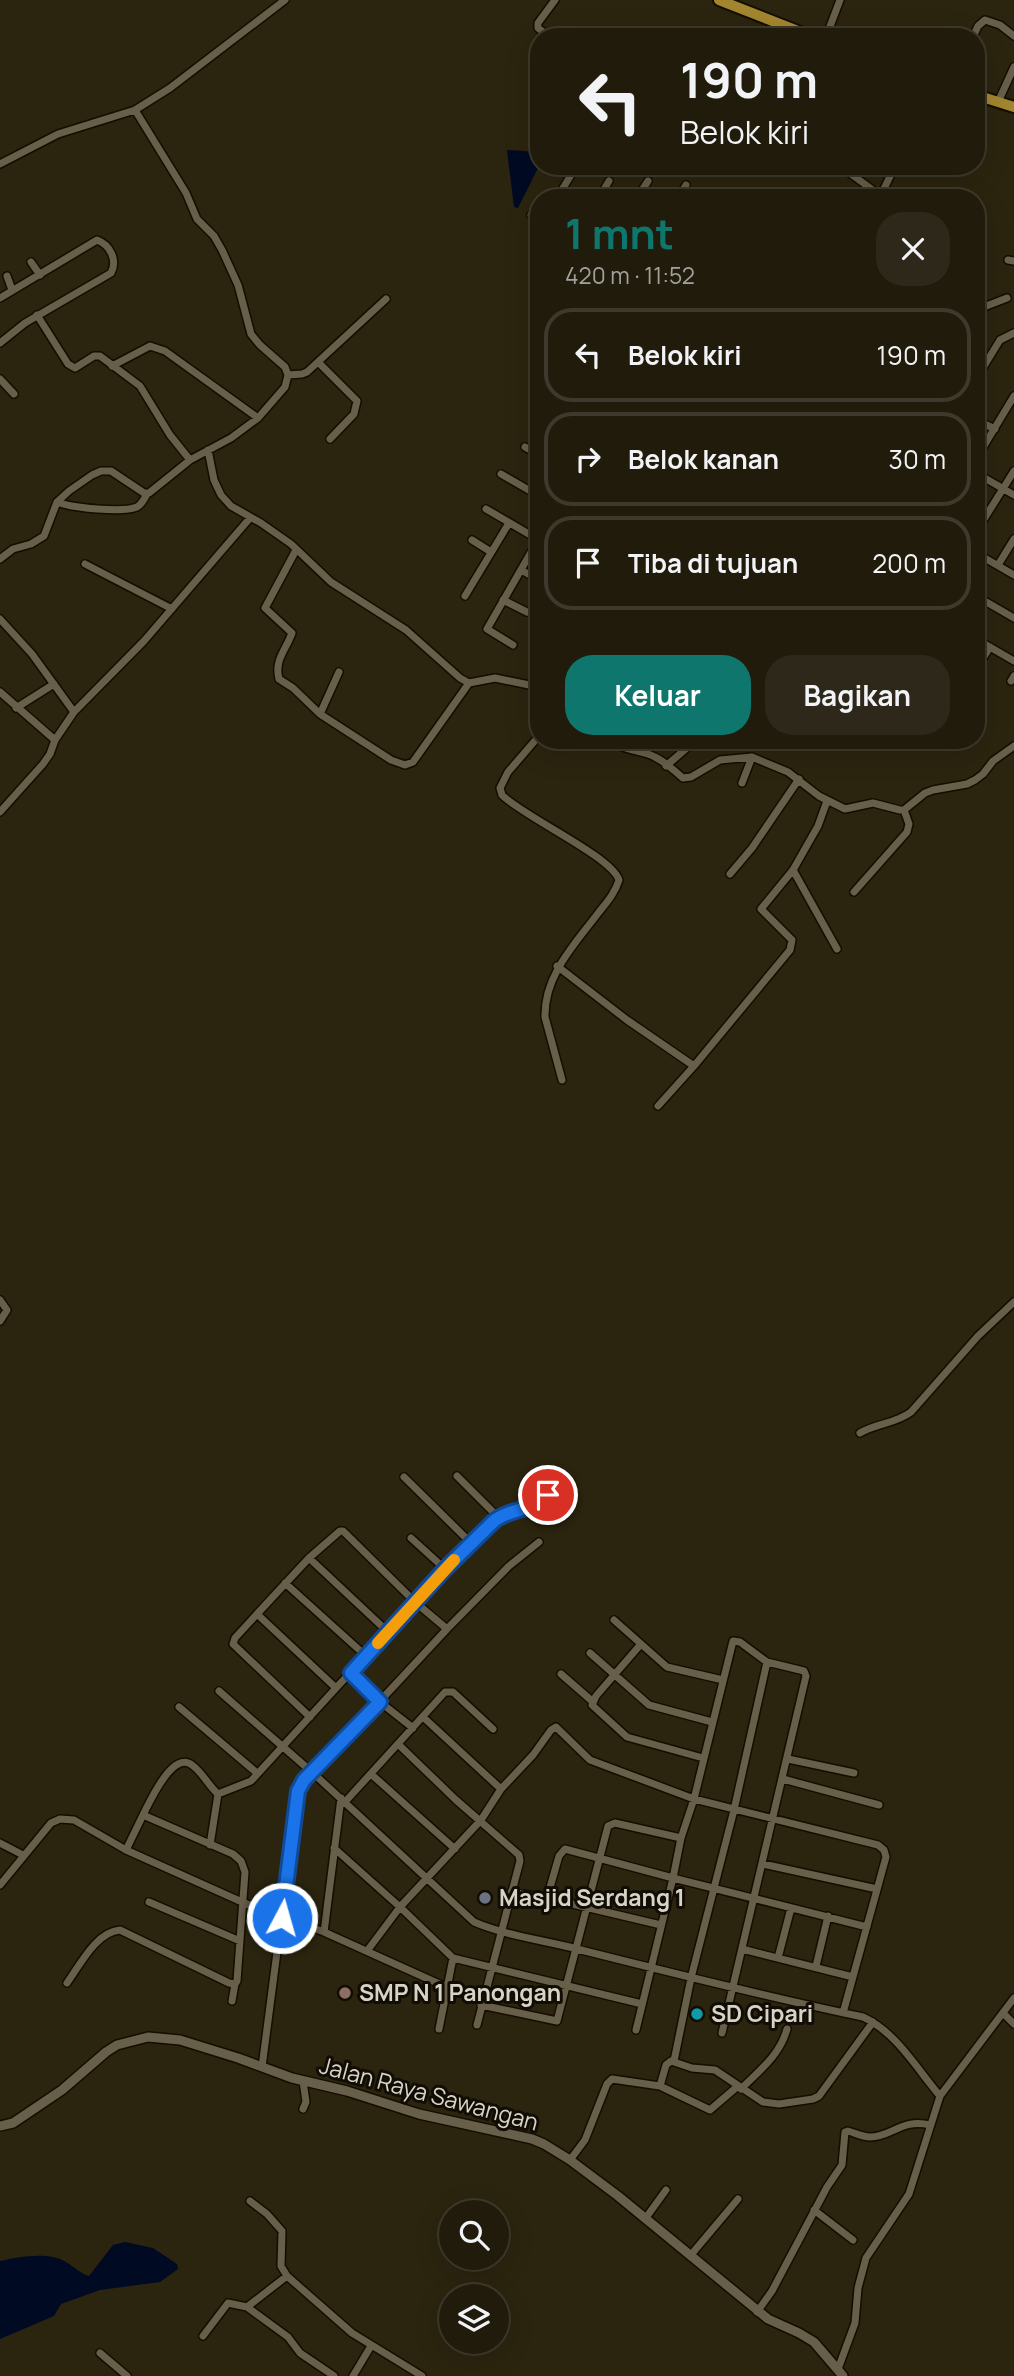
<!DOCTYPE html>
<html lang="id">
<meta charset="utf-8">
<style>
body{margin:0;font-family:Manrope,sans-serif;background:#2d2819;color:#f1f3f6;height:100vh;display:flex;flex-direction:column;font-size:26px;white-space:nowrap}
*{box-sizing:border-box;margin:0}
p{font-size:23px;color:#a2a19d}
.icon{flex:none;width:38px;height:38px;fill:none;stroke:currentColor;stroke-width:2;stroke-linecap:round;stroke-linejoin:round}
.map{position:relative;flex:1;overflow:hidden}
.side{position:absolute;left:530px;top:189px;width:455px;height:560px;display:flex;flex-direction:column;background:#201b0b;border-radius:28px;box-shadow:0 7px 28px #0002,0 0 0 2px #3d392c}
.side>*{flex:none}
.guide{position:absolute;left:530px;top:28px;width:455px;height:147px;border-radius:28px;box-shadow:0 7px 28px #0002,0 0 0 2px #3d392c;background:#201b0b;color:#f1f3f6;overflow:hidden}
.buttons{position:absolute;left:439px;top:2200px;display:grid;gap:14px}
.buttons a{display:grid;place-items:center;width:70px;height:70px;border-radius:50%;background:#201b0b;box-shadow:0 7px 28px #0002,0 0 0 2px #3d392c;font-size:35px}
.pin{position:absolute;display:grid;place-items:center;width:60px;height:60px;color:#fff;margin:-30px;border:4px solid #fff;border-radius:50%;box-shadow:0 2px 7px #0007}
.me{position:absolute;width:77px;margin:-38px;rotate:6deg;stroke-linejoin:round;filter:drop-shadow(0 0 5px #0008)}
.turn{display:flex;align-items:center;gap:24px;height:147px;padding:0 35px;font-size:32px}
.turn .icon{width:91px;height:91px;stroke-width:2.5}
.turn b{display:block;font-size:49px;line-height:60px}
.round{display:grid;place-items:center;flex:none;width:74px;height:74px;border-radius:28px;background:#2d2819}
.head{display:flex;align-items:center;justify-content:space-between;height:119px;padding:0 35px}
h1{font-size:42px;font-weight:700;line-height:52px;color:#0f766e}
.button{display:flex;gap:14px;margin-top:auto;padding:14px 35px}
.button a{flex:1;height:80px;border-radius:28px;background:#0f766e;color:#fff;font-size:28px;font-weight:700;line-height:80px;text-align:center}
.button a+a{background:#2d2819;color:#f1f3f6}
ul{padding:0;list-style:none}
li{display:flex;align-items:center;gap:21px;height:94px;margin:0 14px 10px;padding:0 21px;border:4px solid #3d392c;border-radius:28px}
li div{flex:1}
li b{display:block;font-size:26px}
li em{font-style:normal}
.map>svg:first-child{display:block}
.water{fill:#000a23}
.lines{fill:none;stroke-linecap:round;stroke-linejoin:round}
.minor-casing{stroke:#140d00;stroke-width:10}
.tertiary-casing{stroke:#140d00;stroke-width:12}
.primary-casing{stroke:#140d00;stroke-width:14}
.minor{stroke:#675f49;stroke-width:7}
.tertiary{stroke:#675f49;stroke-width:9}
.primary{stroke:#a2852f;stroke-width:10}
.route-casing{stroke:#114b97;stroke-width:18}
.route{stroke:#1a73e8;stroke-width:12}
.slow{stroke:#f59e0b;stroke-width:12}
.worship-dot{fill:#6b7280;stroke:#110d05;stroke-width:2.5}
.education-dot{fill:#8d6e63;stroke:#110d05;stroke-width:2.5}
.culture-dot{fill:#0f9aa8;stroke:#110d05;stroke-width:2.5}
.labels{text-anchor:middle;stroke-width:6;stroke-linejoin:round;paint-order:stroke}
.poi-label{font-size:23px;font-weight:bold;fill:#d8d3c7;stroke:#110d05;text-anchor:start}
.street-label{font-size:23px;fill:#d8d3c7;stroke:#110d05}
</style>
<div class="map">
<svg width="1014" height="2376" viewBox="0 0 1014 2376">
<rect width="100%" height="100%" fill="#2b240f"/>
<path class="water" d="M507 150 539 152V166L518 208 514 207Z
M125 2242 153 2248 177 2264 178 2269 160 2282 100 2290 61 2304 54 2316 0 2339V2261C18 2257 49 2251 66 2262 75 2267 79 2273 89 2276L113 2245Z"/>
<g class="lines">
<g class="minor-casing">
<path id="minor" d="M550 37 538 28V23L555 0
M773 37 778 24
M826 37 840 0
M973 37 978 26 985 20 1000 25 1014 36
M998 102 1014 67
M0 164 58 134 135 110 170 88 285 0
M762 166 784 171 799 166
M840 166 881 196
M880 197 895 166
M557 198 571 175
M599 198 609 181
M637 198 648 181
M678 198 686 185
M717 198 720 192
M531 215 539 216
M1008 260 1014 261
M31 262 40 275
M7 276 12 290
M0 298 97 240C110 245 118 260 111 273L25 323 0 343
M976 310 1007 298
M37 315 68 364 75 368 94 356H100L140 386 170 435 190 460
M318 362 357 401 354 414 330 439
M112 366 150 346 165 351 258 418
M288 375 302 374 307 372 386 299
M0 379 14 394
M976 379 1000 340 1014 333
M976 420 995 429
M525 447 539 455
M208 450 214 480 221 495 231 506 261 523 291 544 331 582 406 630 460 678 469 683 495 678 539 687
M976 459 1014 396
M976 473 1014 495
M501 474 539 496
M57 502C72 508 123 513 137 507 142 504 144 499 147 494
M486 509 539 540
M976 532 1014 471
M472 540 491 552
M296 550 265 608 292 633C286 650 274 660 279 679L293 688 320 714
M976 553 1014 575
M0 559 13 549 31 544 44 536 57 502 69 491 92 475 101 471H111L144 493H149L190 460 231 438 258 418 285 387 288 375 285 367 260 345 251 334 238 285 222 250 214 236 197 219 186 193 135 110
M85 564 172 609
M998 565 1014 539
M521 570 539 580
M465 596 509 523
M976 596 1014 618
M503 600 527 612
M0 619 32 654 74 712
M976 639 1014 661
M513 645 487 629 538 540
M976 669 990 647
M339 672 320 714 391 760 405 765 413 762 469 683
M1011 681 1014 676
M0 692 55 740
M16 708 54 684
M539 736 508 772 500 788 502 795C524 817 611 856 619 880 615 893 607 902 599 912 575 944 544 975 545 1017L562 1080
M612 740C624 752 640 749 655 757 665 762 675 771 683 778L691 777 720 760 752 757 788 772 819 796 845 809 873 803 900 810H904L925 793 933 790 967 784 975 780 983 774 993 761 1014 746
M666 766 696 740
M742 783 752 757
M827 801 818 826 793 870 837 949
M0 812 43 764 50 754 55 740 74 712 144 641 250 518
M730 874 752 848 799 779
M854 892 907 832 909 824 904 810
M557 966 627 1020 694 1066
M658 1106 694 1066 790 950 792 940 761 909 793 870
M0 1300 7 1310 0 1321
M860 1433C877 1423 895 1424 911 1412L978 1336 1014 1302
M404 1477 471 1543
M500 1516 510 1515 543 1500 547 1498 552 1483 560 1474
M411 1538 445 1569
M309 1558 388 1632
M285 1583 366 1656
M257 1614 235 1638 233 1644 310 1717
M614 1620 667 1667 723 1680
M447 1629 509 1566 539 1542
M641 1644 596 1696 592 1705 627 1737 703 1758
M590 1653 649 1705 712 1722
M351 1673 380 1702 413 1728
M561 1674 592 1701
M219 1691 313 1773 474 1922C507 1936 543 1940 577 1949 672 1973 767 1997 863 2017 896 2032 917 2069 940 2096
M179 1707 257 1773
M423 1717 501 1789
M398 1744 456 1800 519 1855 520 1861 477 2025
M788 1759 854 1773
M371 1774 455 1849
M783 1779 879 1805
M218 1794 251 1781 445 1569 500 1516 493 1512 457 1476
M345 1802 445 1692H453L493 1729
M143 1815C150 1801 173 1750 192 1765 202 1772 209 1786 218 1794L210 1845
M0 1843 23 1855
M334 1848 400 1907 453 1958 642 2004
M763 1864 877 1889
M0 1885 51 1823 60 1819 74 1820 126 1850 242 1902 324 1932 446 1987
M511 1892 547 1898 661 1925
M547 1898 559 1856 565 1849 673 1878 681 1838 694 1799 733 1641 740 1642 767 1662 804 1671 806 1676 722 2033
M149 1902 240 1941
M324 1932 341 1798
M742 1949 853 1977
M367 1951 400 1907 481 1820 501 1789 533 1755 551 1730 556 1727 590 1760 694 1799 878 1845 884 1850 886 1857 843 2013
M778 1958 791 1908
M816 1966 828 1916
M67 1983C80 1965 96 1932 120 1930L229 1983 235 1984 237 1981 245 1872 241 1861 233 1854 143 1815 126 1850
M232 2001 235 1984
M481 2005 557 2021 608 1826 615 1823 681 1838
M1003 2013 1014 2024
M439 2029 453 1958
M636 2030 673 1878 867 1927
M674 2061 691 1978 734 1810 767 1662
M262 2067 298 1791 304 1780 313 1773 447 1629 415 1602 343 1531H340L309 1558 257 1614 336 1688
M303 2081 306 2102 303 2109
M660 2086 710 2110 738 2086
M741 2089C760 2070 780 2055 787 2029
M570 2160 585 2140 607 2084 612 2079 660 2086 666 2065 671 2061 692 2068 715 2070 763 2102 779 2104 813 2099 819 2096 873 2022
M250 2201 267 2214 282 2231 281 2266 287 2276 352 2333 422 2376
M814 2210 853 2240
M645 2219 666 2190
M690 2256 738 2199
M247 2307 288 2337 300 2353 334 2376
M757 2312 772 2291 827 2187 842 2165 845 2132 848 2131C855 2133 862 2137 870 2137 892 2137 902 2118 930 2125
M203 2336 228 2303 247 2307 287 2276
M100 2353 127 2376
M838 2369 855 2323 858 2288 866 2258 909 2194 940 2096 1014 1998
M353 2376 371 2346"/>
</g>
<g class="tertiary-casing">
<path id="tertiary" d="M0 2126 13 2123 62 2090 106 2052 117 2045 148 2037 180 2040 238 2058 292 2078 347 2091 419 2114 532 2139 544 2144 570 2160 618 2196 768 2319 799 2333 814 2342 843 2376"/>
</g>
<g class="primary-casing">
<path id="primary" d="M719 0 813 37
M976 95 1014 107"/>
</g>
<use href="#minor" class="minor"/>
<use href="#tertiary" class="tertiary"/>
<use href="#primary" class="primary"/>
</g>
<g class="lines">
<g class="route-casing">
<path id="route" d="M282 1918 298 1791 304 1780 380 1702 351 1673 445 1569 494 1521C508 1509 536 1510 548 1495"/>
</g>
<use href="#route" class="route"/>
<path class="slow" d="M378 1643 454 1560"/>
</g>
<circle class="worship-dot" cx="485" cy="1898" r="7"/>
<circle class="education-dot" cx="345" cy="1993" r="7"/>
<circle class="culture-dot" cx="697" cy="2014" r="7"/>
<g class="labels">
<g class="poi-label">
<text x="499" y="1906">Masjid Serdang 1</text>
<text x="359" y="2001">SMP N 1 Panongan</text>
<text x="711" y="2022">SD Cipari</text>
</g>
<g class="street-label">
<text transform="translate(429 2094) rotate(15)" y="8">Jalan Raya Sawangan</text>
</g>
</g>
</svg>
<div class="buttons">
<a><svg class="icon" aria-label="search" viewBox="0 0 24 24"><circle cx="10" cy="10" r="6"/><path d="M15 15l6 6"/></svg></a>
<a><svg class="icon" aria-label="layers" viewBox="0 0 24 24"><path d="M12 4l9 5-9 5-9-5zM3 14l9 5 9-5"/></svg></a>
</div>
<div class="pin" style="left:548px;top:1495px;background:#d93025"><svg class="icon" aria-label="arrive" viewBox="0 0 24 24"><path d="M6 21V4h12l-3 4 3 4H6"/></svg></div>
<svg class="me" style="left:282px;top:1918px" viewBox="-20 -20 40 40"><circle r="17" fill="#1a73e8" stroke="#fff" stroke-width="3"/><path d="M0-11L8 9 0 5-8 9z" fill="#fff"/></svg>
<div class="guide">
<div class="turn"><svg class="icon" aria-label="left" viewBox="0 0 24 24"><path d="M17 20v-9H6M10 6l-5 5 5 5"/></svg><div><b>190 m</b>Belok kiri</div></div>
</div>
<section class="side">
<div class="head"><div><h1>1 mnt</h1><p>420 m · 11:52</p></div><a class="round"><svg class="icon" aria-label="close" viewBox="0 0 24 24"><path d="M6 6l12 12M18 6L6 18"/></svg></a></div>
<ul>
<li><svg class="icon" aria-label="left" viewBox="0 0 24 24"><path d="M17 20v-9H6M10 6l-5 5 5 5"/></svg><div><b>Belok kiri</b></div><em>190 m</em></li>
<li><svg class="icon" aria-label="right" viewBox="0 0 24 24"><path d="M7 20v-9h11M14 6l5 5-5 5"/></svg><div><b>Belok kanan</b></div><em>30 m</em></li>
<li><svg class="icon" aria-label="arrive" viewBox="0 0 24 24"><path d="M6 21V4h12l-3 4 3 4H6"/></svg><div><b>Tiba di tujuan</b></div><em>200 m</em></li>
</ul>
<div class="button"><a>Keluar</a><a>Bagikan</a></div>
</section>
</div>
